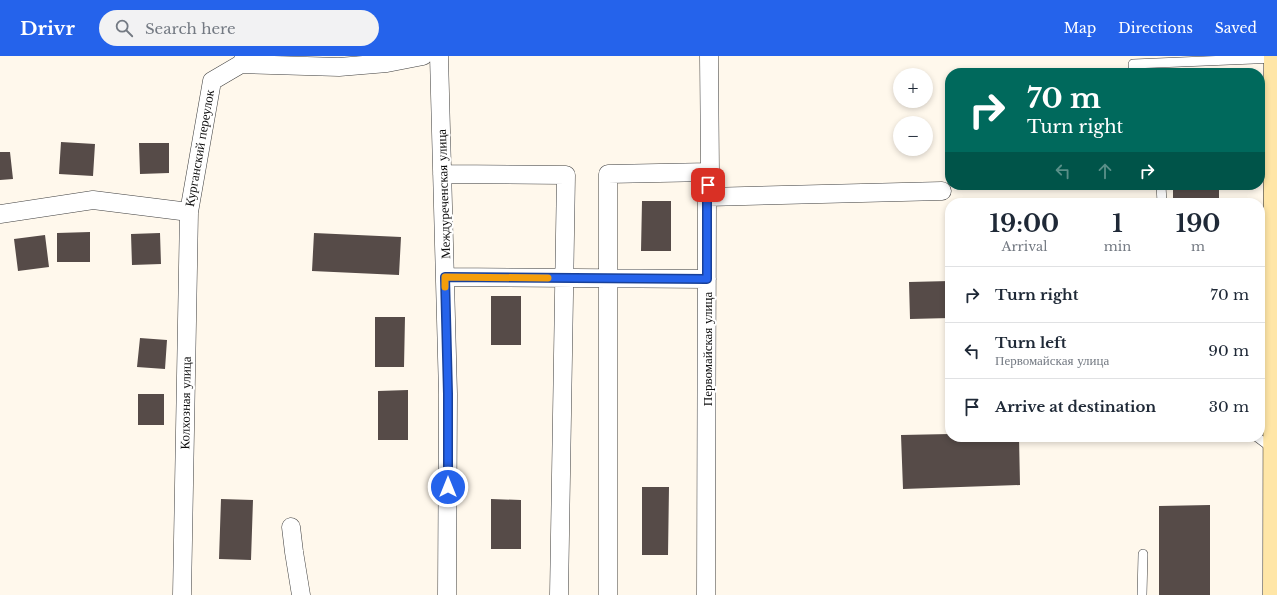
<!DOCTYPE html>
<meta charset="utf-8">
<style>
body{margin:0;font-family:"Libre Baskerville",serif;background:#f2f2f3;color:#1f2937;height:100vh;display:flex;flex-direction:column;font-size:15px;white-space:nowrap}
*{box-sizing:border-box;margin:0}
p{font-size:13px;color:#747a83}
.icon{flex:none;width:22px;height:22px;fill:none;stroke:currentColor;stroke-width:2;stroke-linecap:round;stroke-linejoin:round}
.map{position:relative;flex:1;overflow:hidden}
.side{position:absolute;left:945px;top:142px;width:320px;height:244px;display:flex;flex-direction:column;background:#fff;border-radius:16px;box-shadow:0 2px 6px #0003}
.side>*{flex:none}
.hud{position:absolute;left:945px;top:12px;width:320px;height:122px;border-radius:16px;box-shadow:0 2px 6px #0003;background:#00695c;color:#fff;overflow:hidden}
.fabs{position:absolute;left:893px;top:12px;display:grid;gap:8px}
.fabs a{display:grid;place-items:center;width:40px;height:40px;border-radius:50%;background:#fff;box-shadow:0 2px 6px #0003;font-size:20px}
.pin{position:absolute;display:grid;place-items:center;width:34px;height:34px;color:#fff;margin:-17px;border-radius:8px;box-shadow:0 2px 6px #0006}
.me{position:absolute;width:44px;margin:-22px;rotate:0deg;stroke-linejoin:round;filter:drop-shadow(0 0 3px #0008)}
.turn{display:flex;align-items:center;gap:14px;height:84px;padding:0 16px;font-size:18px}
.turn .icon{width:52px;height:52px;stroke-width:2.5}
.turn b{display:block;font-size:28px;line-height:34px}
.lanes{display:flex;align-items:center;height:38px;padding:0 16px;background:#0003;justify-content:center;gap:20px;direction:ltr}
.lanes .off{opacity:.35}
.eta{display:flex;justify-content:space-evenly;align-items:center;height:68px;text-align:center}
.eta b{font-size:24px;font-weight:700;line-height:28px}
ul{padding:0;list-style:none}
li{display:flex;align-items:center;gap:12px;height:56px;padding:0 16px;border-top:1px solid #e0e1e3}
li div{flex:1}
li b{display:block;font-size:15px}
li em{font-style:normal}
header{display:flex;align-items:center;gap:24px;box-sizing:border-box;height:56px;padding:0 20px;background:#2563eb;color:#fff}
header strong{font-size:19px}
nav{display:flex;gap:22px;margin-inline-start:auto;font-size:14px}
.search{width:280px;height:36px;background:#f2f2f3;display:flex;align-items:center;gap:10px;box-sizing:border-box;padding:0 14px;border-radius:22px;color:#747a83;font-size:15px}
.map>svg:first-child{display:block}
.building{fill:#564b48}
.lines{fill:none;stroke-linecap:round;stroke-linejoin:round}
.lane-casing{stroke:#3f3f3f;stroke-width:10}
.street-casing{stroke:#3f3f3f;stroke-width:19}
.secondary-casing{stroke:#2e2e2e;stroke-width:23}
.lane{stroke:#fff;stroke-width:9}
.street{stroke:#fff;stroke-width:18}
.secondary{stroke:#ffe6a7;stroke-width:22}
.route-casing{stroke:#184099;stroke-width:10}
.route{stroke:#2563eb;stroke-width:7}
.slow{stroke:#f59e0b;stroke-width:7}
.labels{text-anchor:middle;stroke-width:4;stroke-linejoin:round;paint-order:stroke}
.street-label{font-size:13px;fill:#0c0c0c;stroke:#fff}
</style>
<header>
<strong>Drivr</strong>
<div class="search"><svg class="icon" aria-label="search" viewBox="0 0 24 24"><circle cx="10" cy="10" r="6"/><path d="M15 15l6 6"/></svg>Search here</div>
<nav><a>Map</a><a>Directions</a><a>Saved</a></nav>
</header>
<div class="map">
<svg width="1277" height="539" viewBox="0 0 1277 539">
<rect width="100%" height="100%" fill="#fff8ec"/>
<path class="building" d="M1215 15V17H1184V16Z
M61 86 95 88 93 120 59 118Z
M139 87H169V117L140 118Z
M0 96H10L13 123 0 124Z
M1173 129H1219V147H1173Z
M642 145H671V195H641Z
M90 176V206H57V177Z
M160 177 161 208 132 209 131 178Z
M314 177 401 181 399 219 312 215Z
M45 179 49 211 18 215 14 183Z
M950 225V262L910 263 909 226Z
M491 240H521V289H491Z
M375 261H405L404 311H375Z
M140 282 167 284 165 313 137 311Z
M408 334V384H378V335Z
M138 338H164V369H138Z
M950 378V381H1019L1020 429 903 433 901 379Z
M642 431H669L668 499H642Z
M221 443 253 444 251 504 219 503Z
M491 443 521 444V493H491Z
M1210 449V539H1159V450Z"/>
<g class="lines">
<g class="lane-casing">
<path id="lane" d="M1134 17 1133 8 1275 2
M1161 129 1162 147
M1260 290 1274 281
M1257 381 1273 393
M1142 539 1143 498"/>
</g>
<g class="street-casing">
<path id="street" d="M439 0 448 338 447 539
M241 8 339 11 387 7 423 0
M442 118 566 119 559 539
M707 141 942 135
M0 158 93 144 189 156 212 25 241 8 245 0
M445 221 707 223
M291 471 294 496 301 539
M182 539 189 156
M608 539V118L710 116
M706 539 707 141 710 116 709 0"/>
</g>
<g class="secondary-casing">
<path id="secondary" d="M1274 539 1275 0"/>
</g>
<use href="#lane" class="lane"/>
<use href="#street" class="street"/>
<use href="#secondary" class="secondary"/>
</g>
<g class="lines">
<g class="route-casing">
<path id="route" d="M448 431V338L445 221 707 223V141L708 129"/>
</g>
<use href="#route" class="route"/>
<path class="slow" d="M445 231V221L548 222"/>
</g>
<g class="labels">
<g class="street-label">
<text transform="translate(199 92) rotate(-80)" y="5">Курганский переулок</text>
<text transform="translate(443 138) rotate(-92)" y="5">Междуреченская улица</text>
<text transform="translate(707 293) rotate(-90)" y="5">Первомайская улица</text>
<text transform="translate(185 347) rotate(-89)" y="5">Колхозная улица</text>
</g>
</g>
</svg>
<div class="fabs">
<a>+</a>
<a>−</a>
</div>
<div class="pin" style="left:708px;top:129px;background:#d93025"><svg class="icon" aria-label="arrive" viewBox="0 0 24 24"><path d="M6 21V4h12l-3 4 3 4H6"/></svg></div>
<svg class="me" style="left:448px;top:431px" viewBox="-20 -20 40 40"><circle r="17" fill="#2563eb" stroke="#fff" stroke-width="3"/><path d="M0-11L8 9 0 5-8 9z" fill="#fff"/></svg>
<div class="hud">
<div class="turn"><svg class="icon" aria-label="right" viewBox="0 0 24 24"><path d="M7 20v-9h11M14 6l5 5-5 5"/></svg><div><b>70 m</b>Turn right</div></div>
<div class="lanes"><svg class="icon off" aria-label="left" viewBox="0 0 24 24"><path d="M17 20v-9H6M10 6l-5 5 5 5"/></svg><svg class="icon off" aria-label="ahead" viewBox="0 0 24 24"><path d="M12 20V5M6 11l6-6 6 6"/></svg><svg class="icon" aria-label="right" viewBox="0 0 24 24"><path d="M7 20v-9h11M14 6l5 5-5 5"/></svg></div>
</div>
<section class="side">
<div class="eta">
<div><b>19:00</b><p>Arrival</p></div>
<div><b>1</b><p>min</p></div>
<div><b>190</b><p>m</p></div>
</div>
<ul>
<li><svg class="icon" aria-label="right" viewBox="0 0 24 24"><path d="M7 20v-9h11M14 6l5 5-5 5"/></svg><div><b>Turn right</b></div><em>70 m</em></li>
<li><svg class="icon" aria-label="left" viewBox="0 0 24 24"><path d="M17 20v-9H6M10 6l-5 5 5 5"/></svg><div><b>Turn left</b><p>Первомайская улица</p></div><em>90 m</em></li>
<li><svg class="icon" aria-label="arrive" viewBox="0 0 24 24"><path d="M6 21V4h12l-3 4 3 4H6"/></svg><div><b>Arrive at destination</b></div><em>30 m</em></li>
</ul>
</section>
</div>
